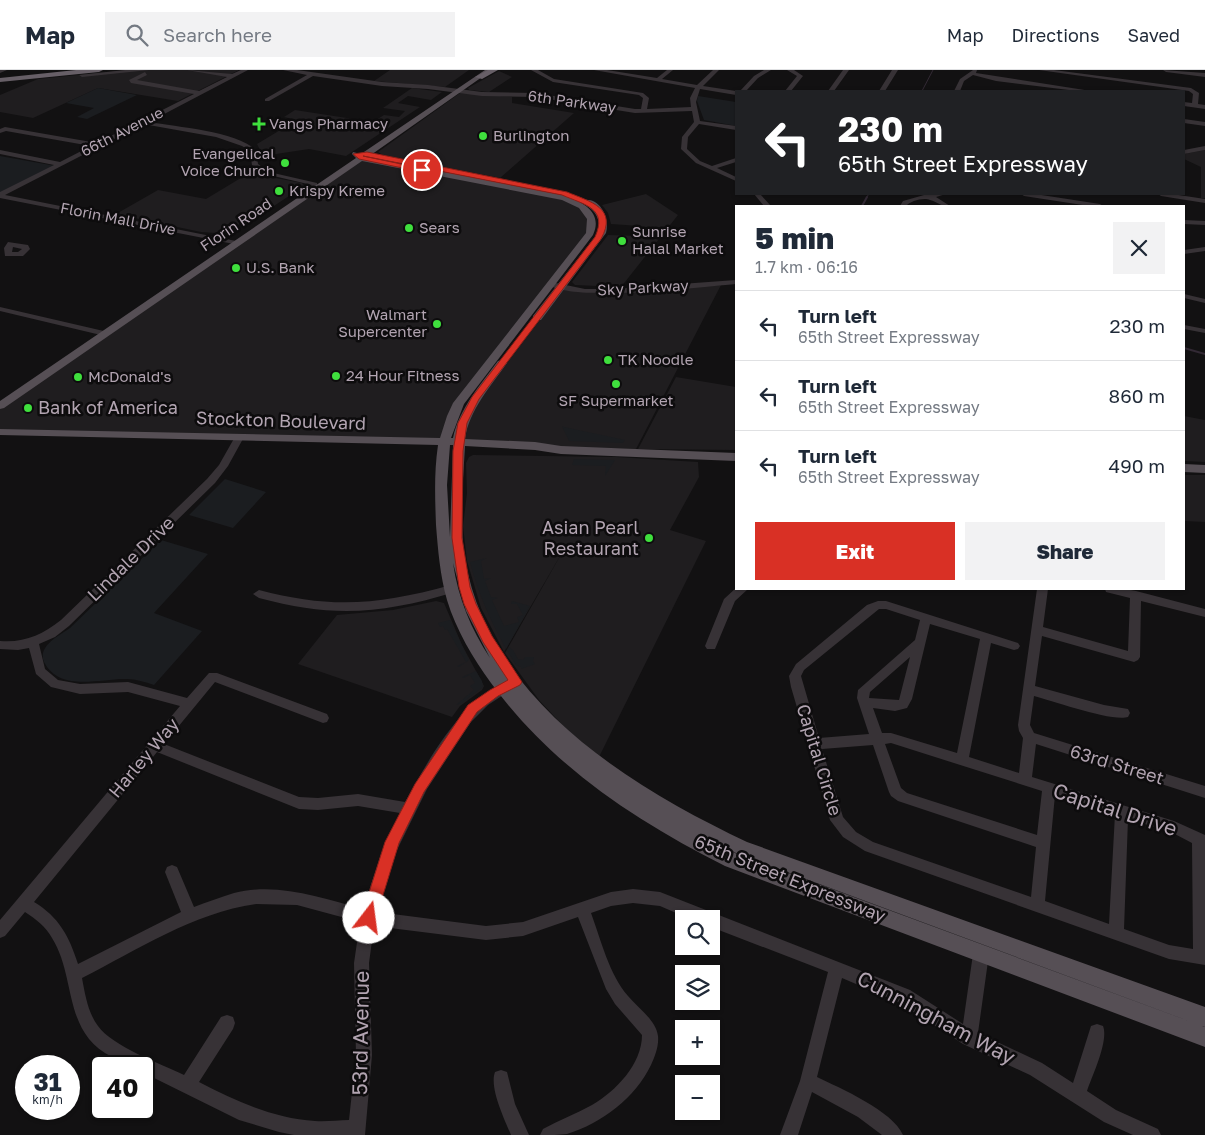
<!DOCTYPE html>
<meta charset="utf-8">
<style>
body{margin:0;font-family:"Golos Text",sans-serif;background:#f2f2f3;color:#1f2937;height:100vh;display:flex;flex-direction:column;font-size:19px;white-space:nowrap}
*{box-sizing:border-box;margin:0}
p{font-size:16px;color:#747a83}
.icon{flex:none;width:28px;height:28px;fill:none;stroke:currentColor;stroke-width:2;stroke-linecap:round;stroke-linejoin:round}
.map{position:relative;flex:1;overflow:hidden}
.details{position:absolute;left:735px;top:135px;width:450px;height:385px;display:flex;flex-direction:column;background:#fff;border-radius:0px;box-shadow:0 1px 4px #0004}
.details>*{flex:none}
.banner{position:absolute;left:735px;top:20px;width:450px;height:105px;border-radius:0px;box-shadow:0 1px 4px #0004;background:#202124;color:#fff;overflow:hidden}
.controls{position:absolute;left:675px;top:840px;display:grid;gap:10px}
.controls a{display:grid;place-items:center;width:45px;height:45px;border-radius:0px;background:#fff;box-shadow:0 1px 4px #0004;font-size:25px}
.speed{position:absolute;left:15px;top:985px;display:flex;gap:10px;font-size:25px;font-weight:700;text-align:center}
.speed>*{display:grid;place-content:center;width:65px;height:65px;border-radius:50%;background:#fff;box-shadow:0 1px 4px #0004;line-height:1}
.speed small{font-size:12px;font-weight:400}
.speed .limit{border:2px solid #111;border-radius:8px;background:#fff;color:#111}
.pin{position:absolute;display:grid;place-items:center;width:42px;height:42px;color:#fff;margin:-21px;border:2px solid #fff;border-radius:50%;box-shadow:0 1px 5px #0007}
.me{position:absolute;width:55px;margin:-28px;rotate:15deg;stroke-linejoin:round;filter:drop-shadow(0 0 4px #0008)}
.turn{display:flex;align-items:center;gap:18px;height:105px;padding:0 20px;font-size:22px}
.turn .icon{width:65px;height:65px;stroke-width:2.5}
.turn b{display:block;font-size:35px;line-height:42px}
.round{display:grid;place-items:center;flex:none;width:52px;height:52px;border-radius:0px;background:#f2f2f3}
.headline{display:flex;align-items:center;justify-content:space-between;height:85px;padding:0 20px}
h1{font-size:30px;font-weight:800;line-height:38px}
.action{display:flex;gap:10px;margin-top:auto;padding:10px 20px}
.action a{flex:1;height:58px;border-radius:0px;background:#d93025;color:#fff;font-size:20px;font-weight:800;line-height:58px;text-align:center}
.action a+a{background:#f2f2f3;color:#1f2937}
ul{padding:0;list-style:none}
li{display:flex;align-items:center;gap:15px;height:70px;padding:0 20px;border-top:1px solid #e0e1e3}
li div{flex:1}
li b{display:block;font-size:19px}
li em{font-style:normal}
header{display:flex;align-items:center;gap:30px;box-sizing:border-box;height:70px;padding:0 25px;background:#fff;border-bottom:1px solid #e0e1e3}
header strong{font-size:24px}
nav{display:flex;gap:28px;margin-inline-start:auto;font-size:18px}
.search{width:350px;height:45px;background:#f2f2f3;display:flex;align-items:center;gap:12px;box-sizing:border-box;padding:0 18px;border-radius:0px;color:#747a83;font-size:19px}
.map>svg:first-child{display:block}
.built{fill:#1f1d1f}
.green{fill:#1b1d20}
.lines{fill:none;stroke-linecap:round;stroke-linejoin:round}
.stream-far1{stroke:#322934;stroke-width:1}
.stream{stroke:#322934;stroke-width:2}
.minor{fill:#373236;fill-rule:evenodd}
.major{fill:#564f55;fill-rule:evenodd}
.highway{fill:#675f67;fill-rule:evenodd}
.route{fill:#d93025;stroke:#8d1f18}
.poi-dot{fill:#3fdf3d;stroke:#0d0c0d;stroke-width:2}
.labels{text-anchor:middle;stroke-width:5;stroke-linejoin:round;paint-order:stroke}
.far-street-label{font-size:15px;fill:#b2a4b1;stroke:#0d0c0d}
.far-poi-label{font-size:15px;fill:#b2a4b1;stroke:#0d0c0d;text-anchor:start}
.poi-label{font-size:18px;fill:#b2a4b1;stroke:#0d0c0d;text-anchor:start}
.street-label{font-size:18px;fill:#b2a4b1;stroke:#0d0c0d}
.near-street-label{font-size:21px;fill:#b2a4b1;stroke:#0d0c0d}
</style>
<header>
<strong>Map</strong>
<div class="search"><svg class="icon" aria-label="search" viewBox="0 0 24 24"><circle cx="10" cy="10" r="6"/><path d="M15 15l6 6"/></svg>Search here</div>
<nav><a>Map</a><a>Directions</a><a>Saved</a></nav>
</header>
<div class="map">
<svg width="1205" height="1065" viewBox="0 0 1205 1065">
<rect width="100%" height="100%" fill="#121112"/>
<path class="built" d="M128 0H239L178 31 98 18 33 48 0 42V25L38 9Z
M390 0H469L445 17 374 11Z
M499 1 512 7 489 22 469 20 468 18Z
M412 18 442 22 431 30 408 26 398 33 420 37 346 86 309 79 263 86 257 74 297 50 284 47 295 40 373 52 384 45 399 47 405 41 383 38Z
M460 23 512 27V33L574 43 500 108 383 85 378 82Z
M1205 80V128H1201V97L1184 89V84Z
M361 88 575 132 593 154 460 335 448 370 0 361V336Z
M254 100 265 106 302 113 304 116 247 154 240 153 230 164 201 162 116 144 158 120 206 129Z
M646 124 678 145 621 217 575 215 572 212 608 165 640 166V156L611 154 608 143 602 135Z
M721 215 636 379 459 375 480 320 558 219 584 222Z
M676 307 736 317V380L638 379Z
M1184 346 1205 350V392L1184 391Z
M473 385 616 387 698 392 699 407 670 460 706 471 599 687 567 660 539 630 505 583 567 474 504 582 481 538 467 491 463 456 467 423 466 393 469 387Z
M1184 405H1205V452L1184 451Z
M436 531 444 533 462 575 484 616 482 620 460 636 452 647 298 594 337 545 393 540Z"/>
<path class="green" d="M98 18 137 25 87 49 77 47 94 38 66 33Z
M698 26 736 32V56L704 50 697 31Z
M0 86 56 96 0 123Z
M562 356 564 357 625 370 623 373 569 371Z
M574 389 615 390 605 406 606 396 572 395Z
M225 409 266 422 233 458 189 445Z
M161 470 208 484 154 543 202 561 154 615C145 612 136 609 127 609 101 608 60 623 44 592 37 576 60 565 70 558Z
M487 488 481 491 484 509 491 508 485 511 491 527 498 528 492 530 504 556 519 552 517 547 523 545 517 534H511L512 531 530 536 506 579C490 550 478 523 470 492Z
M450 550 469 590 459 597 457 596 466 592 447 559 445 560 443 556 440 557 438 553Z
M509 577 513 580 518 589 523 590 525 587H534L533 591 535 594 521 599V597L516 595 507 580Z
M476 601 482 611 483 617 462 633 456 635 474 620 470 616 475 613 470 605 463 608 462 607Z"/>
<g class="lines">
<path class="stream-far1" d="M922 21 933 0
M866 128 869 124"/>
<path class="stream" d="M862 136 867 127
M1184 278 1205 284"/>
<path class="minor" d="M0 0H7L0 3Z
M125 0H149L82 7 79 5Z
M187 0 232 4 241 0H248L149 52C177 57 235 61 256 80L258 94 269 102 317 113V117L307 125H303V123L312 115 265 104 252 95 250 81 242 76 216 67 143 54 5 125 236 171H239V175L0 128V122L54 95 0 84V80L60 92 91 76 6 61 0 63V59L5 57 97 73 194 24 131 13 129 10 145 2 147 5 137 10 199 21 227 7Z
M283 0H297L382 12 428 15 482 22 535 23 635 39H641L643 28 639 25 553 12 531 0H538L554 9 643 23 649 28 647 39 691 37 690 28 695 18 594 0H607L657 8 667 0H673L662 9 697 15 713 0H719L703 16 736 21V25L700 19 696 32 700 51 736 56V60L699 54 688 67 687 79 700 91 712 96 736 88V92L717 98 736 107V111L696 93 681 79 682 67 694 52 692 41 635 43 535 27 482 26 428 19 382 16 313 6 269 31H265V29L307 5Z
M764 0H771L758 8 746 21H740L754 6Z
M787 0H794L803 6 791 21H785L797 6Z
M843 0H849L834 21H828Z
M892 0H898L885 21H879Z
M973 0H977L976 3 1091 21H1077L996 11 973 5 964 11 960 21H954L960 9Z
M1039 0H1054L1191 18 1199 23 1198 34 1205 35V39L1184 36V32L1192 33 1193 24 1189 21Z
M1163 0 1205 3V7L1166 2Z
M1184 49 1205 52V56L1184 53Z
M1205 76V80L1184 84V80Z
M754 124H760L771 136H764Z
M924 124H946L936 127 950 136C941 137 938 132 930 130 924 127 910 131 906 136H900L903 131 924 125Z
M1021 124H1035L1100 134 1103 136H1089L1024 126Z
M1158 124H1172L1205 129V133L1161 126Z
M1184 150 1205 151V155L1184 154Z
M8 172 28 175 30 179 23 186H5L4 178ZM13 177 22 179 18 182H12Z
M1205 177V181L1184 184V180Z
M736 210V214C699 217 574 233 547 214L551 212 585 219H612Z
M1184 224 1205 229V233L1184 228Z
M0 237 108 262 109 264 105 266 0 241Z
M1184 255 1205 259V263L1184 259Z
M239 364 244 367 228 396 215 413 69 556 55 567 39 574 45 599 58 610 80 614 128 612 187 628 209 603H217L327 644 329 648 327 652 323 653 215 612 164 674 299 727 318 728 358 724 405 732C429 690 454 641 497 617 503 613 507 609 514 612L516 615 514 618 488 635 471 652 427 719 395 784 377 842 486 856 523 852 611 822 633 819 660 822 910 920 963 954 973 884 976 879 981 877 986 879 989 884 978 963 1042 993 1073 1013 1091 956 1097 954 1103 956C1109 971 1092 1006 1087 1021L1116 1040 1158 1059 1161 1065H1133L1104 1052 1030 1005 963 974 898 932 842 908 817 1007C840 1018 893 1041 903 1065H882L858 1047 812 1022 798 1065H780L800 1011 828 902 711 857V849H690L660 836 633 833 611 836 591 843C601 870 609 904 628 926 638 938 656 950 658 966 659 976 655 986 651 995 635 1028 602 1053 567 1064 560 1065 549 1065 540 1065L543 1059C559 1050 576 1044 592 1035 616 1021 642 994 642 965L615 934 606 919 578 847 523 866 486 870 374 856 369 893 372 985 365 1065H294L279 1062 239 1050 144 1003V996C131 996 123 992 112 987 62 962 77 908 52 868 46 857 36 849 25 842L5 866 0 868V850L180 636 128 622 80 624 51 617 36 604 29 578 18 580 0 579V571C24 573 42 565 61 550L207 409 219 395 236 365ZM157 682 299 739 318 740 358 736 400 743 381 784 363 839C321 828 278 812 234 823 221 827 207 832 194 837L177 797 172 795 167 797 165 802 181 842 78 894C69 866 59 847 34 832ZM256 834 297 835 360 852 354 893 356 985 349 1050C338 1050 326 1052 315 1051 272 1048 236 1031 199 1012L233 959 235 953 233 947 227 945 221 947 184 1005C161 994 112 976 98 956 88 943 85 924 82 908 137 880 193 843 256 834Z
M451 515 455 516 457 519 455 522C382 544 333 548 259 528L253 524 259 520C331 539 379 535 451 515Z
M736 518 748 519 735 531 715 579H707L705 576 724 529Z
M1037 519H1048L1043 557 1128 581 1130 528 1106 522 1105 519H1125L1136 521 1205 539V547L1141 531 1140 587 1138 590 1134 592 1042 566 1035 616 1104 635 1128 639 1130 643 1128 647C1112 652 1053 631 1034 626L1030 655 1034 663 1205 716V728L1036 674 1032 707 1174 751 1205 765V895L1169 889 865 781 843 767 830 750 791 617 789 606 796 594 867 535 878 531H886L1018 573 1020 576 1018 579 1014 580 991 573 969 687 1019 703 1023 668 1019 661 1018 655ZM879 539H886L920 550 915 570 858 620 857 628 869 664 819 668 801 606 804 600ZM930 554 980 569 957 683 891 663H882L873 638 895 641 907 638 912 629ZM910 587 899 630 869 628 870 622ZM891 673 1042 721 1037 765 907 723 901 718 885 674ZM873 675 889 722 891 726 898 731 1036 777 1031 827 873 772 856 762 843 747 822 679ZM1055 725 1115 744 1109 854 1045 831ZM1128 749 1171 762 1192 773 1193 879 1169 875 1124 859Z
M501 1000 507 1002 515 1034 529 1065H511C505 1050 489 1018 495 1002Z"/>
<path class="major" d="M485 0H492L368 87 567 126C584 133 603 143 593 165L464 334 451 368H453C459 339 481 314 498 291L502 290 507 293C491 316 469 340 465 369L535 372 561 376 736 383V391L561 384 535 380 465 376C463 413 459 452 465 489 489 630 629 716 747 772L1205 937V957L736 783 699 765 737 784 1205 957V977L725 796C634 750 552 696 491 613 473 588 456 560 447 530 440 505 438 480 436 455 435 428 434 402 438 375L0 365V359L440 368 447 346 453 333 586 163 587 149 579 138 562 130 362 91 4 338 0 339V331L356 88 352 84 353 82 361 84ZM450 375H453L450 467 447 415ZM453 493 466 541 490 588C471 559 458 528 453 493Z
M584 130C601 128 610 149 606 163L541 250H533V246L598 163C601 149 596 141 584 134Z
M1184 394 1205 395V403L1184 402Z"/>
<path class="highway" d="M76 0H103L99 2 0 12V8Z
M488 0H498L482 9 475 7Z"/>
</g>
<path class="route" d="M367 82 567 122C591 132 618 138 601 169L479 329 467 353 463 381 462 468 470 517 476 534 492 566 522 612 520 615 498 626 477 642 424 722 399 773 376 848 374 853 369 855 363 853 361 848 385 772 415 714 468 635 490 620 508 610 483 572 464 534 459 517 452 468 453 381 458 353 472 327 595 167C608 138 585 135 562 125L363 86 425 99V102H422L359 89 353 84Z"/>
<g class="poi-dot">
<path d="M256.5 46.5h5v5h5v5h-5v5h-5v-5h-5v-5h5z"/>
<circle cx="483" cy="66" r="5"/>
<circle cx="285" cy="93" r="5"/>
<circle cx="279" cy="121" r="5"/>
<circle cx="409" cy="158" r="5"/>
<circle cx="622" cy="171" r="5"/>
<circle cx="236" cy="198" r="5"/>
<circle cx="437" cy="254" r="5"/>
<circle cx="608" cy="290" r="5"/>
<circle cx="336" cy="306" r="5"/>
<circle cx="78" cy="307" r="5"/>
<circle cx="616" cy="314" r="5"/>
<circle cx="28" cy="338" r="5"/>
<circle cx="649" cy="468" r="5"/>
</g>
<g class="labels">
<g class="far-street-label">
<text transform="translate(572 32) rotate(8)" y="5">6th Parkway</text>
<text transform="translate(122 62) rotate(-27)" y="5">66th Avenue</text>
<text transform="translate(118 149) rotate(11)" y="5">Florin Mall Drive</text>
<text transform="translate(236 155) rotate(-34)" y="5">Florin Road</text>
<text transform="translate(643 218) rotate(-3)" y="5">Sky Parkway</text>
</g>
<g class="far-poi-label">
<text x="269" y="59">Vangs Pharmacy</text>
<text x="493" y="71">Burlington</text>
<text x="275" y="89" text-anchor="end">Evangelical<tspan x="275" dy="17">Voice Church</tspan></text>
<text x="289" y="126">Krispy Kreme</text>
<text x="419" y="163">Sears</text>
<text x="632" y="167">Sunrise<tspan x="632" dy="17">Halal Market</tspan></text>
<text x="246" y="203">U.S. Bank</text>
<text x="427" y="250" text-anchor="end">Walmart<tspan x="427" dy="17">Supercenter</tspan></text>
<text x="618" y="295">TK Noodle</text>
<text x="346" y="311">24 Hour Fitness</text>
<text x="88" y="312">McDonald's</text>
<text x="616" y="336" text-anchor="middle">SF Supermarket</text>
</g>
<g class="poi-label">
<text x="38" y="344">Bank of America</text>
<text x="639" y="464" text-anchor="end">Asian Pearl<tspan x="639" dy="21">Restaurant</tspan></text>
</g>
<g class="street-label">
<text transform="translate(281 351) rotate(2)" y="6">Stockton Boulevard</text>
<text transform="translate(131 489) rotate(-44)" y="6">Lindale Drive</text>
<text transform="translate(144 688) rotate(-50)" y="6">Harley Way</text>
<text transform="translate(819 690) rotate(73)" y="6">Capital Circle</text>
<text transform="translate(1117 695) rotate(17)" y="6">63rd Street</text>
<text transform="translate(790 809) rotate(22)" y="6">65th Street Expressway</text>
</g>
<g class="near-street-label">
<text transform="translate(1115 740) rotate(18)" y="7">Capital Drive</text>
<text transform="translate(936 948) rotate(28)" y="7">Cunningham Way</text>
<text transform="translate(361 963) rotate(-89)" y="7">53rd Avenue</text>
</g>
</g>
</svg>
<div class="controls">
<a><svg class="icon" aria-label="search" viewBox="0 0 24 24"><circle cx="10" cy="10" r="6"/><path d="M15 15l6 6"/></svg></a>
<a><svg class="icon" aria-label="layers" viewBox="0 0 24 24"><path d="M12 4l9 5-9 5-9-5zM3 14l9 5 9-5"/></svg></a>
<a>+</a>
<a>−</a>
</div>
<div class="speed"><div>31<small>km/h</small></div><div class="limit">40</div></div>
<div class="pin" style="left:422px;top:100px;background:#d93025"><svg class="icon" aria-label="arrive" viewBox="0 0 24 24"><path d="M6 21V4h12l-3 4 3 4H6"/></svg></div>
<svg class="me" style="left:369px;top:848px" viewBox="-20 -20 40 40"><circle r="19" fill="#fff"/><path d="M0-13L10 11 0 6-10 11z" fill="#d93025"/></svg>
<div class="banner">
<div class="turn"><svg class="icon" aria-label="left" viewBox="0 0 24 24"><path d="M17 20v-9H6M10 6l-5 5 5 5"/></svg><div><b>230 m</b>65th Street Expressway</div></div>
</div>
<section class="details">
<div class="headline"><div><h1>5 min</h1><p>1.7 km · 06:16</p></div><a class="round"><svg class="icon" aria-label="close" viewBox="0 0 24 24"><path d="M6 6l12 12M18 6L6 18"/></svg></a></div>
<ul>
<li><svg class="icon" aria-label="left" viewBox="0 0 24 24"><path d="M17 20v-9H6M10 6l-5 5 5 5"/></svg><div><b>Turn left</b><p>65th Street Expressway</p></div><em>230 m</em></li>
<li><svg class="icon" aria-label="left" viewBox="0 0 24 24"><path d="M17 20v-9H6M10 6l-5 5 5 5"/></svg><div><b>Turn left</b><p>65th Street Expressway</p></div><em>860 m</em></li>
<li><svg class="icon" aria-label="left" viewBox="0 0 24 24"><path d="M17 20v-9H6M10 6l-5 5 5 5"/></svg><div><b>Turn left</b><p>65th Street Expressway</p></div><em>490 m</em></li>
</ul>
<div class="action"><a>Exit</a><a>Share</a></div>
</section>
</div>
